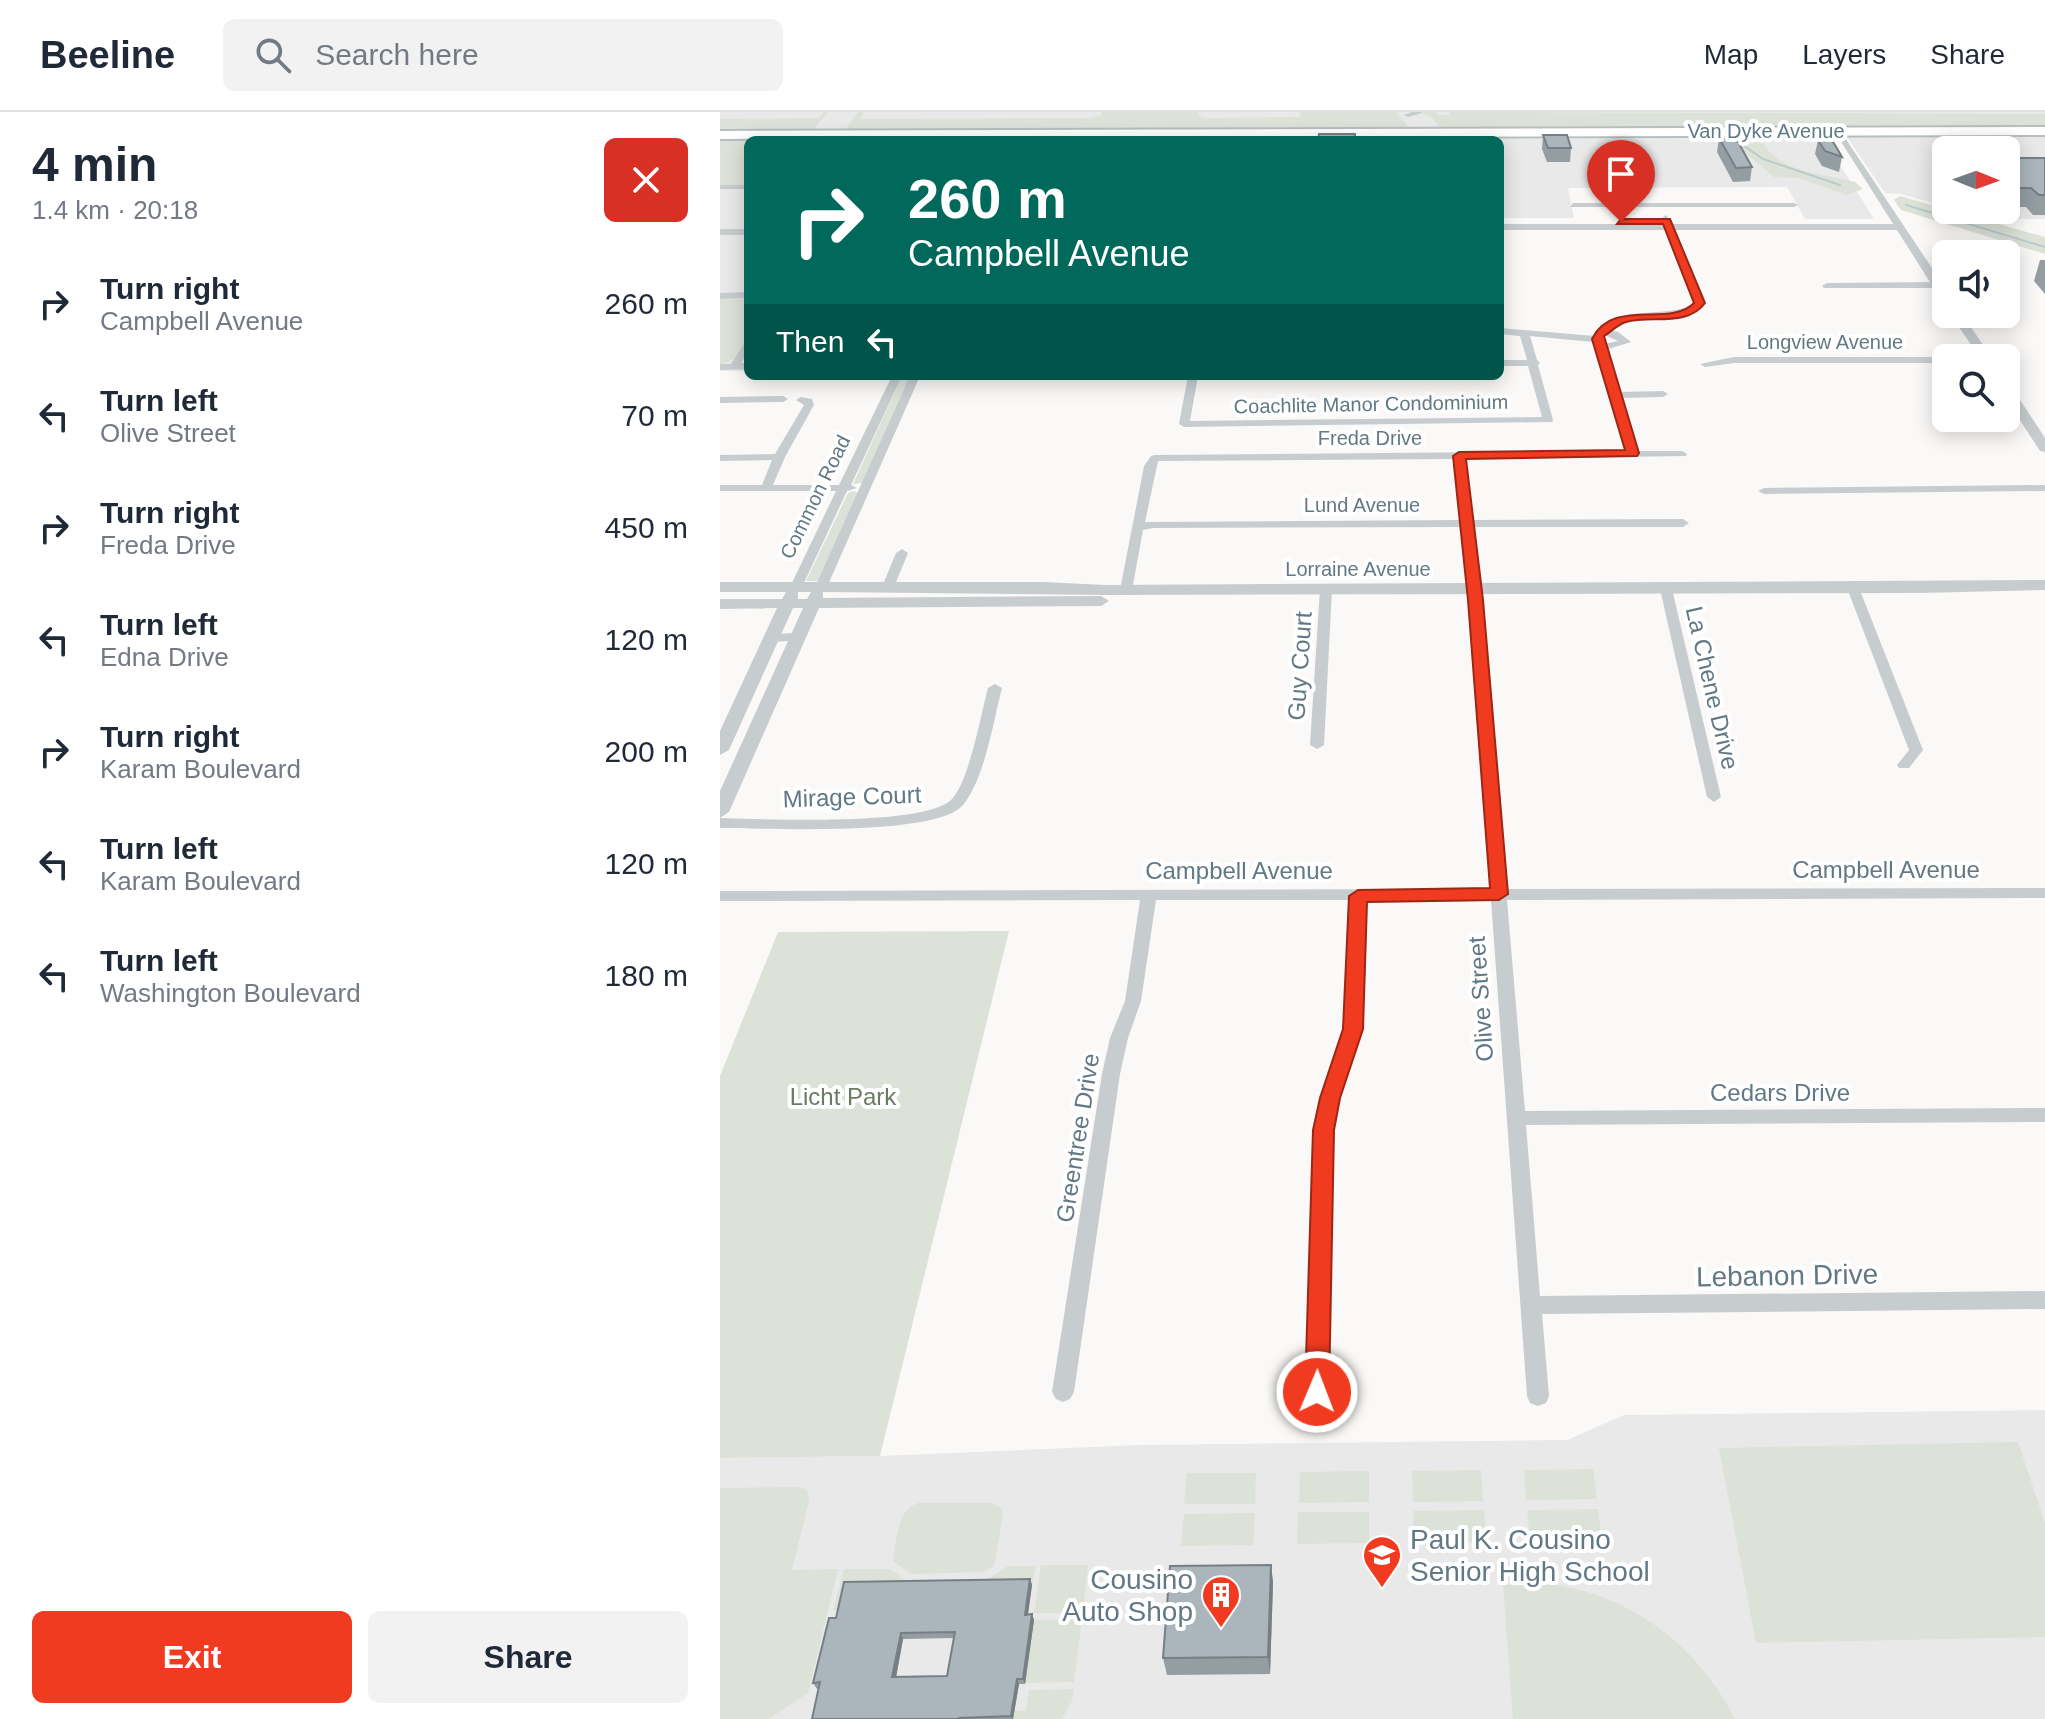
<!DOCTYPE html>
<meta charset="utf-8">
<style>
body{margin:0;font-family:Helvetica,sans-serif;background:#f2f2f3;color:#1f2937;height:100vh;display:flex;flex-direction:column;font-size:30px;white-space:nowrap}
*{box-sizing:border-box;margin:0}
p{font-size:26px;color:#747a83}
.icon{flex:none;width:44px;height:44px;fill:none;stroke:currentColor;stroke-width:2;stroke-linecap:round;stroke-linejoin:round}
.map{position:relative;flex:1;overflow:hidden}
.side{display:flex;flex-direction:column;background:#fff;width:720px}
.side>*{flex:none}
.hud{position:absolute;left:24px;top:24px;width:760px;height:244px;border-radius:12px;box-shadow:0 4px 20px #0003;background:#00695c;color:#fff;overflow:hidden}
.needle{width:52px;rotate:91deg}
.fabs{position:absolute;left:1212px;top:24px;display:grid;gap:16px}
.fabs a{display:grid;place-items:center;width:88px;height:88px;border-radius:12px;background:#fff;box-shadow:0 4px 20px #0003;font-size:40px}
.pin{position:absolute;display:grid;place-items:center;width:68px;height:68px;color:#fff;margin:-82px -34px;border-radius:50% 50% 50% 0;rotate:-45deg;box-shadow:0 0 8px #0007}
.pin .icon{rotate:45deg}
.me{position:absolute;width:88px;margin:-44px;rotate:1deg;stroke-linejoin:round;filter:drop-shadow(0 0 6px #0008)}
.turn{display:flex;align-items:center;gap:28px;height:168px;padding:0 32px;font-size:36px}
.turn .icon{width:104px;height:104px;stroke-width:2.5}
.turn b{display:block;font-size:56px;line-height:68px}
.then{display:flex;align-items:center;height:76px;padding:0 32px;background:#0003;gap:16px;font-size:30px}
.round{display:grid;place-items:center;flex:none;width:84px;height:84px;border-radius:12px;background:#f2f2f3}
.headline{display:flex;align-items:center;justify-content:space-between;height:136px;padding:0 32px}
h1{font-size:48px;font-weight:600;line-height:60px}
.cta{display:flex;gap:16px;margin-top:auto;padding:16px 32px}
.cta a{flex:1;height:92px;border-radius:12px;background:#f13b20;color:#fff;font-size:32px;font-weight:600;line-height:92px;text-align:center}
.cta a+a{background:#f2f2f3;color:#1f2937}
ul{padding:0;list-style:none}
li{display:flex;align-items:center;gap:24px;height:112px;padding:0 32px}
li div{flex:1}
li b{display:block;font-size:30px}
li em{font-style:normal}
header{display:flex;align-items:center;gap:48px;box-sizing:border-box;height:112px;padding:0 40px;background:#fff;border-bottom:2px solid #e0e1e3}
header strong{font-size:38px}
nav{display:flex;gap:44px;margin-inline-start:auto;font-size:28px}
.search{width:560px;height:72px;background:#f2f2f3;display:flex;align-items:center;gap:20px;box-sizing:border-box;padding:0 28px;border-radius:12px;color:#747a83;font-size:30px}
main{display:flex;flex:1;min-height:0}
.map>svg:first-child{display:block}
.built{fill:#e8e9e8}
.green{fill:#dce2d8}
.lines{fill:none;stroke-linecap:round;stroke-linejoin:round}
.stream{stroke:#bbcbcd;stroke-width:2}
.primary-casing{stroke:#b7bec1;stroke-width:4}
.minor{fill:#c7cccf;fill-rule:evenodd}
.tertiary{fill:#c7cccf;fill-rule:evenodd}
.primary{fill:#fff;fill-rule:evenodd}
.wall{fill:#939da2;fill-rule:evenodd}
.shaded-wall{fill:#787f84}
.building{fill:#abb6bc;stroke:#787f84;stroke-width:2;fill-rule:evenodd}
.route{fill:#f13b20;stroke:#9d2615;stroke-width:2}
.labels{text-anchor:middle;stroke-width:8;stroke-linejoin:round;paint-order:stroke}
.far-street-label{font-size:20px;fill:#627985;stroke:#fff}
.street-label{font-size:24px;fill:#627985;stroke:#fff}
.park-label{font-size:24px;fill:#697b62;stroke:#fff}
.near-street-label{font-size:28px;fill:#627985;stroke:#fff}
.near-poi-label{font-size:28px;fill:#627985;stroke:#fff;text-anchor:start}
</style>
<header>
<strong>Beeline</strong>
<div class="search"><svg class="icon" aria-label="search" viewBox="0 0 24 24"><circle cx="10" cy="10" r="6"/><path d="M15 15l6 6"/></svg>Search here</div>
<nav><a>Map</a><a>Layers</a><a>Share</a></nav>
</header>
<main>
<section class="side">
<div class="headline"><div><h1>4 min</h1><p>1.4 km · 20:18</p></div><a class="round" style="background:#d93025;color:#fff"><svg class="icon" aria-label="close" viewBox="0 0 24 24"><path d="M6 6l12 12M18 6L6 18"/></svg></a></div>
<ul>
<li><svg class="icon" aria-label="right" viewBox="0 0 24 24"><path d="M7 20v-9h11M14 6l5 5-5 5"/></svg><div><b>Turn right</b><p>Campbell Avenue</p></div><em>260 m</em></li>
<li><svg class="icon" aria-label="left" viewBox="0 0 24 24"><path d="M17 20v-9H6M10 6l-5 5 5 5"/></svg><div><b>Turn left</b><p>Olive Street</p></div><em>70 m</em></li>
<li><svg class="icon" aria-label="right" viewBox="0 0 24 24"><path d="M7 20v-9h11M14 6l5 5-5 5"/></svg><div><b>Turn right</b><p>Freda Drive</p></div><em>450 m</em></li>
<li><svg class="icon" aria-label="left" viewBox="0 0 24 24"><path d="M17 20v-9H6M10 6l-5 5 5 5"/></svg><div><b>Turn left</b><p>Edna Drive</p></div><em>120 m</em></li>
<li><svg class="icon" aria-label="right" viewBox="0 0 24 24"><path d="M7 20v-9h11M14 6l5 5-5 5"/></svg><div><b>Turn right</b><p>Karam Boulevard</p></div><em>200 m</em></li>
<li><svg class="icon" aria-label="left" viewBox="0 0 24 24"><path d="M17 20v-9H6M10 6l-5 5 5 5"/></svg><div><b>Turn left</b><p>Karam Boulevard</p></div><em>120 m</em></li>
<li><svg class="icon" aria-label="left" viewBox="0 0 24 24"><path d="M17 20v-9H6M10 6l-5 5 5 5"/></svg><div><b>Turn left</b><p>Washington Boulevard</p></div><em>180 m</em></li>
</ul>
<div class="cta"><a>Exit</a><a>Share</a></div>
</section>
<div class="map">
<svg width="1325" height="1607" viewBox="0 0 1325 1607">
<rect width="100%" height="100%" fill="#faf9f7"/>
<path class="built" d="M0 0H1325V13L0 18Z
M1127 25H1325V107H1267L1236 98H1286V38H1226V95L1181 82 1165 81Z
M1103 26 1154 107H1085L1067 75 848 76 854 106H780V28L719 27Z
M0 27H98L28 28V259H0Z
M1325 1298V1607H0V1346L160 1344 420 1333 847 1328 904 1303Z"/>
<path class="green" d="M104 0H108L92 19H0V7L99 6Z
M138 0H144L140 7 370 6 380 4 382 0H479L478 3 484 6 580 5 581 0H676L691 15 678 3 688 15 125 18Z
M700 0H717L718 3H729V0L1325 2V15H726L719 14 712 6Z
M0 28 84 27V28H28V73H0Z
M1036 30 1044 32C1060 61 1106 62 1135 70L1143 77 1126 83 1079 66 1054 65 1022 38 1023 35Z
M1180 84 1325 125V142L1181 98 1174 88Z
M0 187H28C28 210 29 248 0 252Z
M182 264H191L143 371 133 372Z
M133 379 138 381 98 469H86L128 381Z
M289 819 160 1344 0 1346V964L58 820Z
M1298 1330 1325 1411V1525L1036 1531 999 1336Z
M873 1357 877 1387 806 1388 804 1358Z
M761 1358 763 1389 693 1390 692 1359Z
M649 1359V1390L579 1391 580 1360Z
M467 1361H536L535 1392H464Z
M79 1375 87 1378 89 1389 72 1458 118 1457 88 1581 49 1607H0V1376Z
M198 1391H272L280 1395 283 1403 274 1454 264 1460 191 1462 173 1449C177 1429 176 1398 198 1391Z
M878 1397 882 1429H810L807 1398Z
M764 1398 766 1430 694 1431 693 1399Z
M578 1400H649V1431L577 1432Z
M535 1401 533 1433 461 1434 464 1402Z
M321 1453H368L363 1501H314Z
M288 1454H316L312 1473 113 1499 124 1457H169L187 1469 266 1468Z
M830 1472C912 1483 978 1534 1015 1607H793L783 1473Z
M362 1507 354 1570 305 1571 314 1508Z
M354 1577 352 1589 342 1607H293L294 1599H306L309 1578Z"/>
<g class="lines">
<path class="stream" d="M1017 29 1043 47 1120 73
M1186 93 1325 135"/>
<g class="primary-casing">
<path id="primary" d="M1325 15V23L0 27V19Z"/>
</g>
<path class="minor" d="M692 0H701L702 1 688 5 684 3Z
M0 73H28V77H0Z
M853 91H1074L1078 93 1074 95H850Z
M946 103 953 112H1179L1183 115 1179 118H955L984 186 983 195C955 214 917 198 889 218L898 220 911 230 885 238 899 280 943 279 948 282 943 285 901 286 918 339H962L967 342 966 344 745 347 752 408 963 407 969 411 963 415H753L762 493 786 777 1325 776V786L787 788 805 999 1325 996V1010L806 1013 820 1184 1325 1179V1197L822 1202 829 1284 826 1291 818 1294 810 1291 807 1284 771 788H646L642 917 619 986 613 1018 607 1309 604 1316 596 1319 588 1316 585 1309 595 1018 601 986 624 917 630 788H436L421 889 408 926 400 962 354 1280 350 1287 343 1290 336 1287 332 1280 382 962 390 926 405 889 420 788 0 789V779L770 777 750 493 741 415 433 416 423 418 412 478 406 482 400 478 424 354 431 344 435 343 907 339 873 230 810 224 817 248 820 251 818 253 833 308 832 310 464 315 459 312 468 264H478L470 309 822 305 808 254H780V248H807L800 224 780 222V216L874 224C898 191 940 207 973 193L974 186 946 118H780V112H944L942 106ZM885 223 898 229 884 232 882 227ZM734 347 740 408 425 410 438 349Z
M0 117H28V123H0Z
M1107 171 1218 170 1223 173 1218 176H1104L1102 174Z
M28 180V186L0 187V181Z
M28 229V240L21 251H28V257L0 258V252H11L25 230Z
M1014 245H1226L1230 246H1226V251H1014L985 255 980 252Z
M172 264H182L131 373 137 376 127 379 82 475 80 478H72L70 475 116 379H0V373H42L52 348 0 349V343L55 342 84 293 76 288 81 285 92 287 94 293 65 345 53 373H119Z
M190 264H200L107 475 105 478H97L95 475Z
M0 285 63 284 68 287 63 290 0 291Z
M1325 373V379L1044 382 1038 379 1044 376Z
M182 437 188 441 174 475 172 478H164L162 475 176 441Z
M1133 472 1139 476 1203 638 1189 656H1179L1177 653 1189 638 1127 476Z
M606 473 612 477 604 633 597 637 590 633 600 477Z
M946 473 952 477 1001 685 994 690 987 685 940 477Z
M77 521 82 522V528L53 530 47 526 53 522Z
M275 572 282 576C273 610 265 666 243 693 216 725 45 716 0 716V706C42 707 206 715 232 687 249 669 261 602 268 576Z"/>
<path class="tertiary" d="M1113 17H1119L1226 177V189L1220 186Z
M1230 202H1242L1272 246H1260Z
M1286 273 1291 274 1325 326V340L1320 339 1286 287Z
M1325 468V478L1199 481 385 483 103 480V486L381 484 389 489 381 494 99 496 9 700 0 706V679L83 496H73L9 638 0 643V619L57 496 0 497V487H62L66 480H0V470H323L385 473ZM78 480H91L87 487H78Z"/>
<use href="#primary" class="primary"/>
</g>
<path class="wall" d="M823 23 851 36 850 50H827L822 37Z
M999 26 1032 55 1030 69 1013 70 997 40Z
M1098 28 1122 45 1119 60 1102 54 1095 42Z
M1286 46H1325V103H1313L1306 95H1286Z
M1320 148H1325V182L1314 169Z
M551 1453 553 1471 550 1562 447 1563 443 1546Z
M310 1467 312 1473 308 1503 312 1502 314 1508 305 1572H299L293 1607H92L99 1576 97 1577 93 1571 116 1506ZM234 1526 227 1564 176 1565 183 1527Z"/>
<path class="shaded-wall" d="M551 1453 553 1471 550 1562 548 1545Z
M310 1467 312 1473 307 1508 305 1503Z
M312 1502 314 1508 305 1572 303 1567Z
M181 1521 183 1527 175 1571 172 1565Z
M297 1567 299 1572 293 1607H292L291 1604Z"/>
<path class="building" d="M599 22H635V28H598Z
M823 23H847L851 36H828Z
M999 26 1017 28 1032 55 1016 56Z
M1098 28H1112L1122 45 1105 39Z
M1286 46H1325V83H1319L1311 76H1286Z
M551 1453 548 1545 443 1546 450 1454Z
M310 1467 305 1503 312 1502 303 1567H297L291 1604 239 1606 238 1607H92L100 1570 93 1571 109 1506H116L124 1470ZM235 1520 227 1564 172 1565 181 1521Z"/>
<path class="route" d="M901 107H950L985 191C968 215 931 203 906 210 898 212 891 220 884 224L919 341 917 344 746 347 763 488 788 782 779 788 647 790 643 917 620 986 614 1018 609 1280 606 1287 597 1290 589 1287 585 1280 593 1018 600 986 623 917 629 784 638 778 770 776 748 488 733 344 739 340 905 338 872 227C892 185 950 216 974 191L943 112H897Z"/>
<defs>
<g id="school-pin" transform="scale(2)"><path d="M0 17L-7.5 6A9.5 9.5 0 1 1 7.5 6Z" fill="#f13b20" stroke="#fff"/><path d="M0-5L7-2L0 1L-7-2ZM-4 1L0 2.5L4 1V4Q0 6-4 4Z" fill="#fff"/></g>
<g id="building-pin" transform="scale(2)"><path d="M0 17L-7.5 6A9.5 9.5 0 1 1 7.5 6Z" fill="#f13b20" stroke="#fff"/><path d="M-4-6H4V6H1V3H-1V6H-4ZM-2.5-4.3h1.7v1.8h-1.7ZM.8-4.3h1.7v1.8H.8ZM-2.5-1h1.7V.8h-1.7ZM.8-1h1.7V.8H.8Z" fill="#fff"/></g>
</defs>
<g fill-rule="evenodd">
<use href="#school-pin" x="662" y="1443"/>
<use href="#building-pin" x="501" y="1483"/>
</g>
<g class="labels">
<g class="far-street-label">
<text x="1046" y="26">Van Dyke Avenue</text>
<text x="1105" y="237">Longview Avenue</text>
<text transform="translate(651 292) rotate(-1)" y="7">Coachlite Manor Condominium</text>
<text x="650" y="333">Freda Drive</text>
<text transform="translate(95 385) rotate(-64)" y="7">Common Road</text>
<text x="642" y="400">Lund Avenue</text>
<text x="638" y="464">Lorraine Avenue</text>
</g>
<g class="street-label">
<text transform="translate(580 554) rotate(-86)" y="8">Guy Court</text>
<text transform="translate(992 576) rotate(77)" y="8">La Chene Drive</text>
<text transform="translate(132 685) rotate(-2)" y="8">Mirage Court</text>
<text x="1166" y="766">Campbell Avenue</text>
<text x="519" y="767">Campbell Avenue</text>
<text transform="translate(761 887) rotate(-94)" y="8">Olive Street</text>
<text x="1060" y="989">Cedars Drive</text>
<text transform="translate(358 1026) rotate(-81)" y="8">Greentree Drive</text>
</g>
<g class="park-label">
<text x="123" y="993">Licht Park</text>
</g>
<g class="near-street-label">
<text transform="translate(1067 1163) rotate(-1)" y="10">Lebanon Drive</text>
</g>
<g class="near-poi-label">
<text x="690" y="1437">Paul K. Cousino<tspan x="690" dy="32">Senior High School</tspan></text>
<text x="473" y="1477" text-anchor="end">Cousino<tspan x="473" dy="32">Auto Shop</tspan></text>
</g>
</g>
</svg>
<div class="fabs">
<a><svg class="needle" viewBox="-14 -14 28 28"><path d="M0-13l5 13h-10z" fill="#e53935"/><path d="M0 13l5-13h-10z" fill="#747a83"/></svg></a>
<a><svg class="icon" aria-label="sound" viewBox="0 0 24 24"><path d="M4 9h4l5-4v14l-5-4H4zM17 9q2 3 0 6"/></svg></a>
<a><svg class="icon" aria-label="search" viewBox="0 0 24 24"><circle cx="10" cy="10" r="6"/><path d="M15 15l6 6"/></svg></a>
</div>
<div class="pin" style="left:901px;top:110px;background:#d93025"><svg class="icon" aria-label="arrive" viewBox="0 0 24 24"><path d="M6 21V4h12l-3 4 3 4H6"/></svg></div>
<svg class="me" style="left:597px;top:1280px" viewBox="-20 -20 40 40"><circle r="17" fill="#f13b20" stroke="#fff" stroke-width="3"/><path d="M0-11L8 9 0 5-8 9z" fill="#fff"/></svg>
<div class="hud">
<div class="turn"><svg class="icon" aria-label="right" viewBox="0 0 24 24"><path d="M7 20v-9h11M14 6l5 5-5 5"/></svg><div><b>260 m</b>Campbell Avenue</div></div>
<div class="then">Then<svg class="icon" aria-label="left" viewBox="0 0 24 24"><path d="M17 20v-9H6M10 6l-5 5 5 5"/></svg></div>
</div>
</div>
</main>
